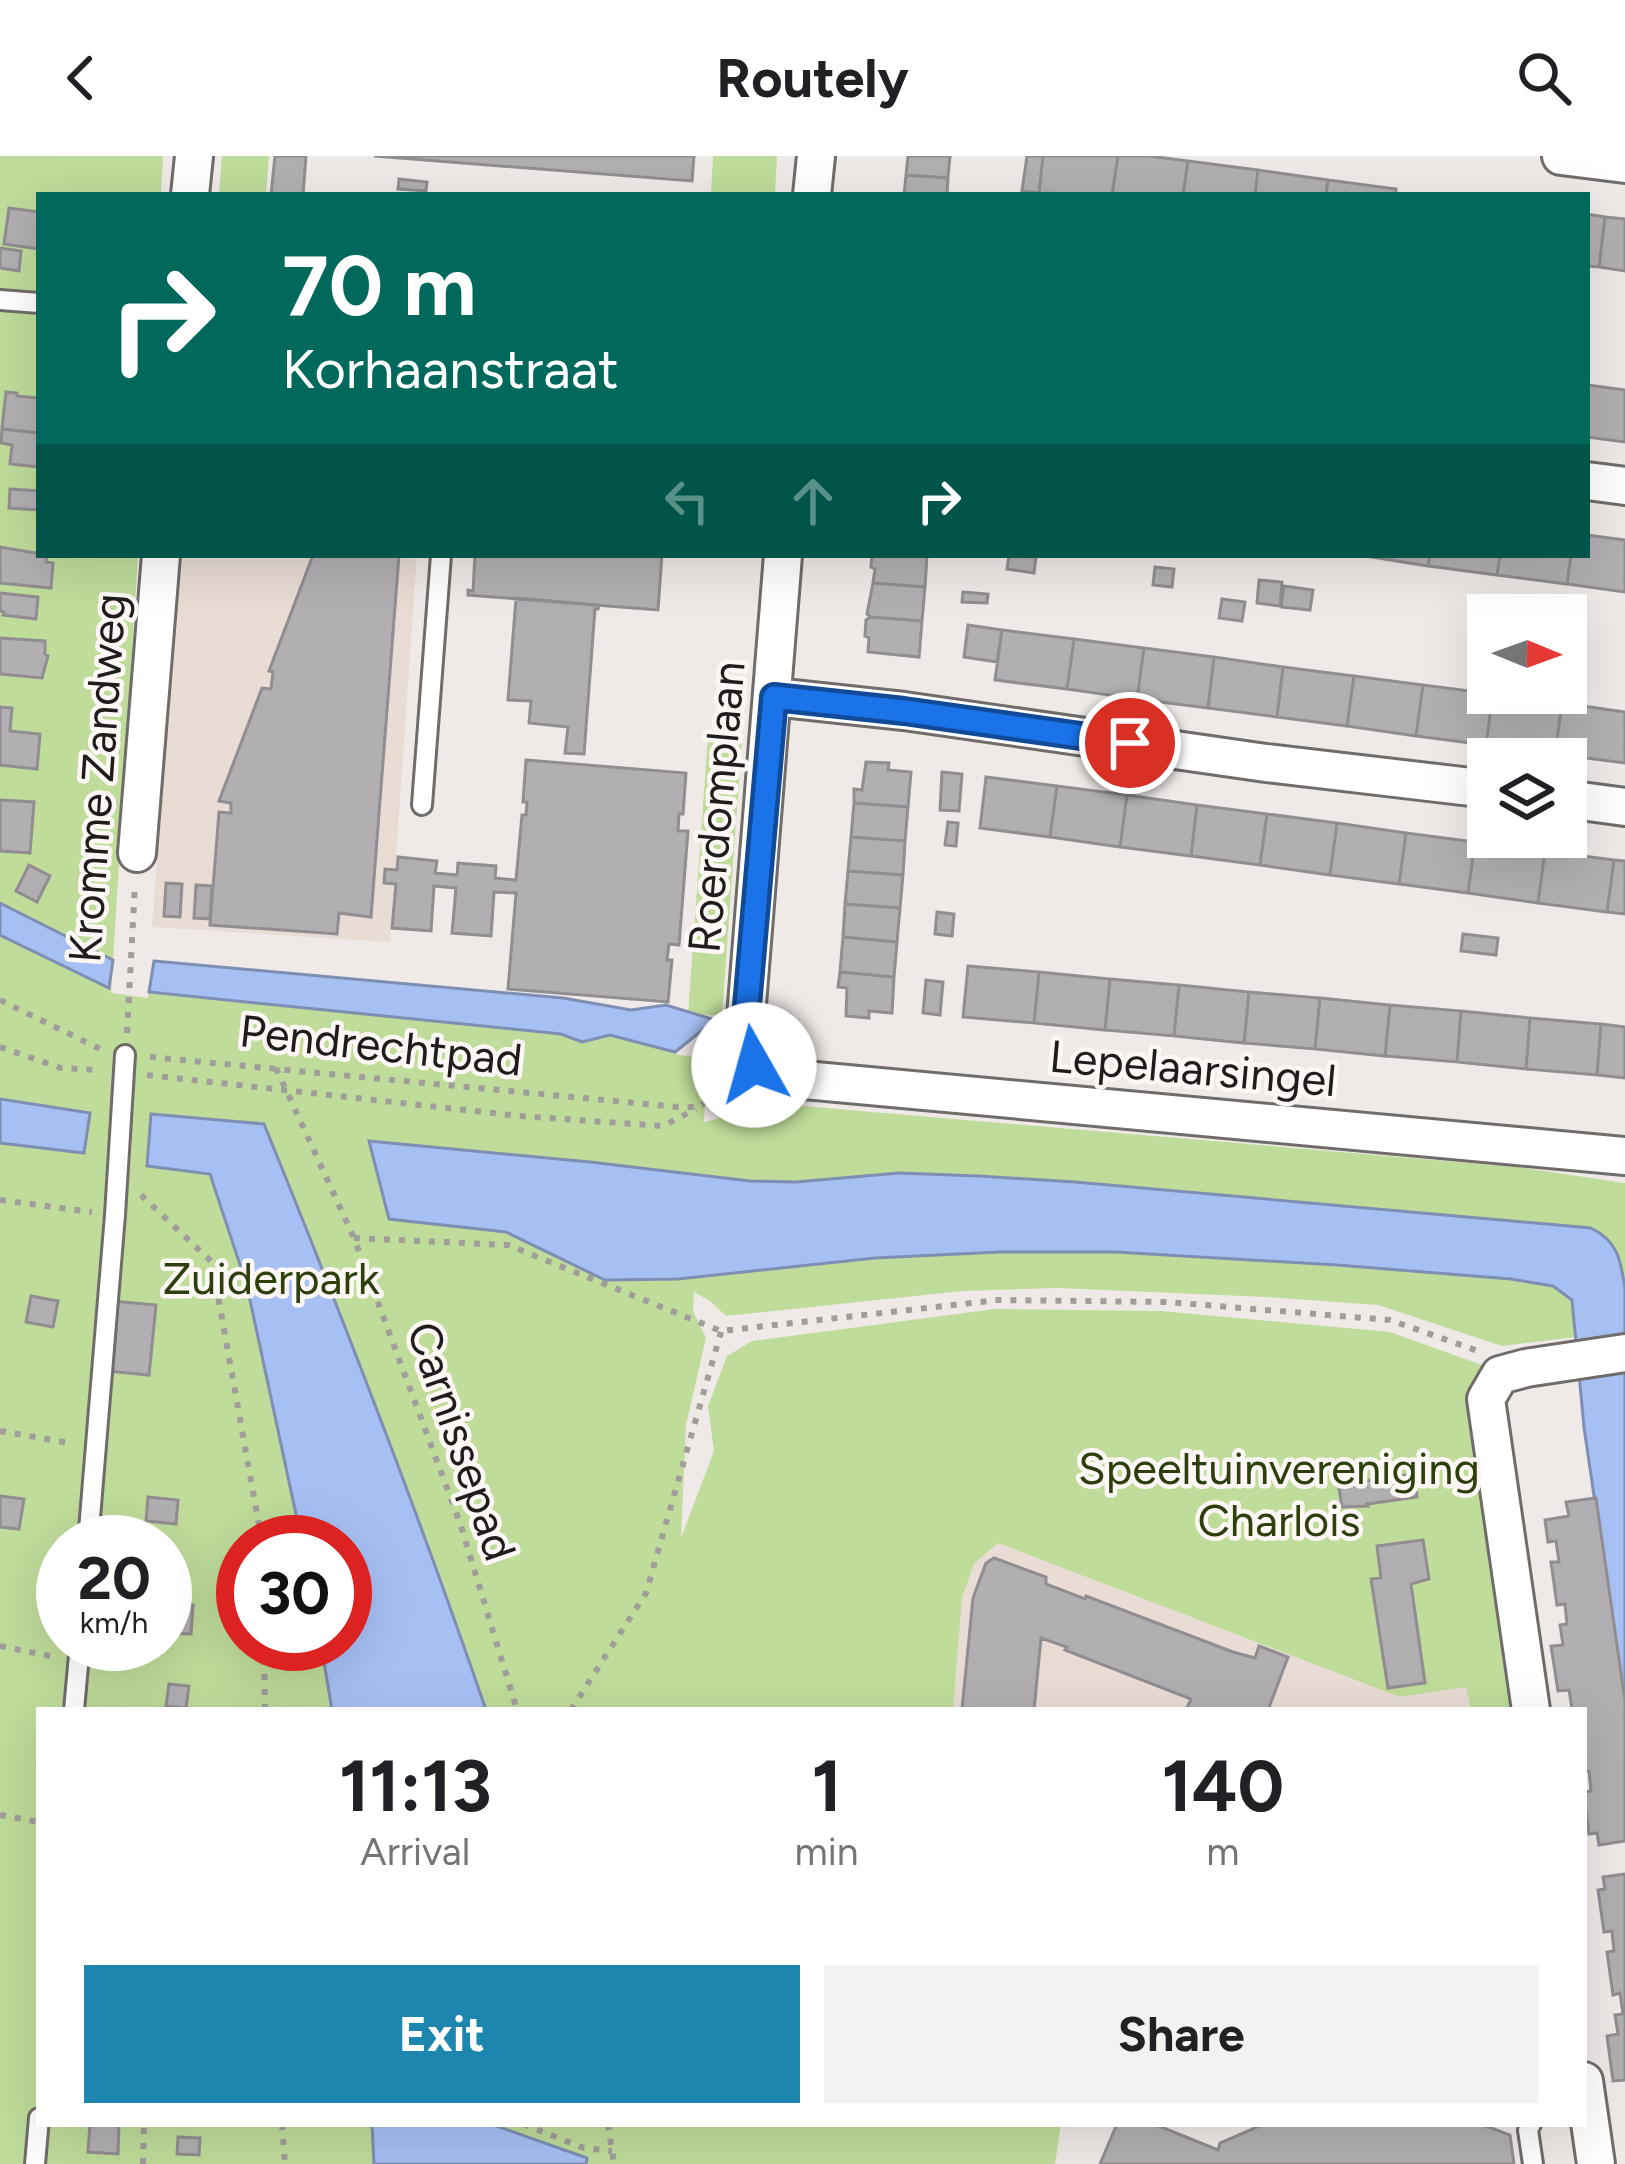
<!DOCTYPE html>
<style>
body{margin:0;font-family:Figtree,sans-serif;background:#f2f2f2;color:#202124;height:100vh;display:flex;flex-direction:column;font-size:45px;white-space:nowrap}
*{box-sizing:border-box;margin:0}
p{font-size:39px;color:#757577}
.icon{flex:none;width:66px;height:66px;fill:none;stroke:currentColor;stroke-width:2;stroke-linecap:round;stroke-linejoin:round}
.map{position:relative;flex:1;overflow:hidden}
.panel{position:absolute;left:36px;top:1551px;width:1551px;height:420px;display:flex;flex-direction:column;background:#fff;border-radius:0px;box-shadow:0 12px 48px #0002}
.panel>*{flex:none}
.top-card{position:absolute;left:36px;top:36px;width:1554px;height:366px;border-radius:0px;box-shadow:0 12px 48px #0002;background:#00695c;color:#fff;overflow:hidden}
.needle{width:78px;rotate:91deg}
.fabs{position:absolute;left:1467px;top:438px;display:grid;gap:24px}
.fabs a{display:grid;place-items:center;width:120px;height:120px;border-radius:0px;background:#fff;box-shadow:0 12px 48px #0002;font-size:60px}
.speed{position:absolute;left:36px;top:1359px;display:flex;gap:24px;font-size:60px;font-weight:700;text-align:center}
.speed>*{display:grid;place-content:center;width:156px;height:156px;border-radius:50%;background:#fff;box-shadow:0 12px 48px #0002;line-height:1}
.speed small{font-size:30px;font-weight:400}
.speed .limit{border:18px solid #d22;background:#fff;color:#111}
.pin{position:absolute;display:grid;place-items:center;width:102px;height:102px;color:#fff;margin:-51px;border:6px solid #fff;border-radius:50%;box-shadow:0 3px 12px #0007}
.me{position:absolute;width:132px;margin:-66px;rotate:353deg;stroke-linejoin:round;filter:drop-shadow(0 0 9px #0008)}
.turn{display:flex;align-items:center;gap:42px;height:252px;padding:0 48px;font-size:54px}
.turn .icon{width:156px;height:156px;stroke-width:2.5}
.turn b{display:block;font-size:84px;line-height:102px}
.lanes{display:flex;align-items:center;height:114px;padding:0 48px;background:#0003;justify-content:center;gap:60px;direction:ltr}
.lanes .off{opacity:.35}
.eta{display:flex;justify-content:space-evenly;align-items:center;height:204px;text-align:center}
.eta b{font-size:72px;font-weight:700;line-height:84px}
.primary-button{display:flex;gap:24px;margin-top:auto;padding:24px 48px}
.primary-button a{flex:1;height:138px;border-radius:0px;background:#1c86ae;color:#fff;font-size:48px;font-weight:700;line-height:138px;text-align:center}
.primary-button a+a{background:#f2f2f2;color:#202124}
header{display:flex;justify-content:space-between;align-items:center;height:156px;padding:0 48px;background:#fff;font-size:54px;font-weight:700}
.map>svg:first-child{display:block}
.built{fill:#e8dcd4}
.green{fill:#bfdc9a;fill-rule:evenodd}
.water{fill:#a7c0f4;stroke:#7e8fb3;stroke-width:3}
.building{fill:#b2afb3;stroke:#918d91;stroke-width:3}
.lines{fill:none;stroke-linecap:round;stroke-linejoin:round}
.service-casing{stroke:#706c69;stroke-width:24}
.minor-casing{stroke:#706c69;stroke-width:42}
.path{stroke:#a09d9a;stroke-width:6;stroke-dasharray:6 9;stroke-linecap:butt}
.service{stroke:#fff;stroke-width:18}
.minor{stroke:#fff;stroke-width:36}
.route-casing{stroke:#114b97;stroke-width:30}
.route{stroke:#1a73e8;stroke-width:21}
.labels{text-anchor:middle;stroke-width:9;stroke-linejoin:round;paint-order:stroke}
.street-label{font-size:45px;fill:#1f1d1c;stroke:#fcf7f4}
.park-label{font-size:45px;fill:#2d3f0d;stroke:#fcf7f4}
</style>
<header><svg class="icon" aria-label="back" viewBox="0 0 24 24"><path d="M15 5l-7 7 7 7"/></svg>Routely<svg class="icon" aria-label="search" viewBox="0 0 24 24"><circle cx="10" cy="10" r="6"/><path d="M15 15l6 6"/></svg></header>
<div class="map">
<svg width="1625" height="2008" viewBox="0 0 1625 2008">
<rect width="100%" height="100%" fill="#efeae7"/>
<path class="built" d="M180 399H417L390 786 152 771Z
M998 1387 1400 1541 1467 1531 1471 1554H953L962 1442 974 1408Z"/>
<path class="green" d="M0 0H163L161 39H39V399H138L111 837 148 842 149 836 561 878 582 886 610 879 675 896 678 899 707 902 704 966 717 963 744 945 1517 1011 1625 1027V1133C1621 1108 1615 1083 1591 1072L1075 1026 978 1020 899 1017 796 1026 750 1025 701 1019 743 1114H768L875 1102 999 1096H1116L1337 1109 1511 1123 1553 1130 1572 1143 1576 1181 1502 1190 1378 1149 1266 1141 1058 1132 962 1135 726 1160 710 1145 694 1136 693 1155 706 1182 686 1269 681 1382 714 1295 708 1250 727 1200 752 1185 995 1153 1161 1155 1390 1176 1504 1217 1515 1554H1471L1466 1531 1400 1541 998 1387 974 1408 962 1442 953 1554H39V1968H1061L1055 2008H0ZM63 1386H165V1488H63ZM243 1386H345V1488H243Z
M222 0H269L266 39H219Z
M713 0H777L775 39H711Z
M708 581 742 584 722 859H688Z"/>
<path class="water" d="M0 747 113 804 109 832 0 779Z
M154 805 563 842 631 854 666 849 715 864 675 896 610 879 582 886 561 878 149 836Z
M0 943 90 957 84 997 0 987Z
M151 958 264 968C343 1162 418 1356 486 1554H332L321 1488H345V1386H302L247 1130 210 1018 147 1010Z
M369 985 590 1006 750 1025 796 1026 899 1017 978 1020 1075 1026 1591 1072C1618 1085 1621 1105 1625 1133V1553L1584 1271 1572 1144 1553 1130 1511 1123 1337 1109 1116 1096H999L875 1102 678 1123 605 1124 506 1076 389 1063Z
M372 1968H491L587 2002 586 2008H374Z"/>
<path class="building" d="M275 0H306L303 39H271Z
M374 0H694L692 25Z
M908 0H950L948 22 906 19Z
M1027 0H1043L1039 37 1022 35Z
M1043 0H1118L1112 39 1039 37Z
M1118 0H1149L1188 5 1183 39H1112Z
M1188 5 1258 14 1255 39H1183Z
M1258 14 1328 24 1326 39H1255Z
M906 19 948 22 947 39H904Z
M399 23 427 26 426 35 398 33Z
M1328 24 1396 33V39H1326Z
M9 52 39 56V93L4 88Z
M1587 58 1605 61 1599 111 1587 110Z
M1605 61 1625 63V115L1599 111Z
M0 92 21 95 19 115 0 112Z
M1588 229 1625 234V286L1587 281Z
M6 236 17 237V240L39 242V277L2 273Z
M2 273 39 277V311L10 308 12 289 1 287Z
M10 333 39 335V354L9 352Z
M1587 379 1625 384V436L1567 428 1571 399H1587Z
M0 391 47 399 46 406 53 407 51 432 0 427Z
M313 399H399L371 761 339 757 337 778 210 769 219 656 231 657V647L219 645 262 532 271 533 273 516 269 515Z
M475 399H662L658 454 468 439V434L473 435Z
M872 399H927L925 431 873 427 875 413 871 411Z
M1009 399 1036 401 1034 417 1007 413Z
M1359 399H1430L1428 410Z
M1430 399H1500L1497 419 1428 410Z
M1500 399H1571L1567 428 1497 419Z
M1155 411 1174 413 1172 431 1153 429Z
M1259 424 1282 426 1280 450 1257 447Z
M873 427 925 431 922 465 871 461 867 458Z
M1284 430 1313 434 1310 454 1281 451Z
M963 436 988 438 987 447 962 446Z
M0 437 38 441 36 463 3 459 4 456 0 455Z
M516 442 599 449 598 453H595L584 598 565 597 568 571 529 567 531 545 508 544Z
M1222 443 1245 446 1242 465 1219 462Z
M871 461 922 465 919 501 868 496 869 482 865 480 866 464Z
M968 469 1002 474 997 506 964 501Z
M1002 474 1074 483 1067 533 995 524Z
M0 482 45 485V498L48 500 42 522 0 518Z
M1074 483 1144 492 1137 543 1067 533Z
M1144 492 1214 501 1208 552 1137 543Z
M1214 501 1283 511 1277 561 1208 552Z
M1283 511 1354 520 1347 570 1277 561Z
M1354 520 1423 529 1416 580 1347 570Z
M1423 529 1493 538 1486 589 1416 580Z
M1493 538 1562 547 1555 598 1486 589Z
M1562 547 1625 556V607L1555 598Z
M0 551 12 552 10 575 40 578 37 613 0 609Z
M526 604 686 617 683 658H679L678 675H688L679 789 669 788 667 804H672L668 846 508 833 516 737 494 736 491 780 452 777 456 732 434 730 431 775 392 772 396 728 384 727 385 713 397 714 398 701 437 705 435 717 457 719 458 707 496 710 495 722 516 724 522 659H526L527 646H523Z
M866 606 889 607 888 614 911 616 908 651 854 647V633L862 634Z
M942 616 962 618 959 655 940 654Z
M986 621 1057 630 1050 681 980 672Z
M1057 630 1127 639 1120 691 1050 681Z
M1127 639 1197 649 1191 700 1120 691Z
M0 644 34 646 30 697 0 695Z
M854 647 908 651 905 685 851 681Z
M1197 649 1267 658 1260 709 1191 700Z
M1267 658 1337 667 1330 719 1260 709Z
M948 666 958 667 956 690 945 689Z
M1337 667 1406 677 1399 728 1330 719Z
M1406 677 1475 686 1468 737 1399 728Z
M851 681 905 685 903 719 848 715Z
M1475 686 1545 695 1538 747 1468 737Z
M1545 695 1614 704 1607 756 1538 747Z
M1614 704 1625 705V758L1607 756Z
M29 709 50 720 37 746 16 735Z
M848 715 903 719 900 752 845 748Z
M166 727 182 728 180 761 164 760Z
M196 729 212 730 210 763 194 762Z
M845 748 900 752 897 786 843 781Z
M937 756 954 758 952 780 935 778Z
M1463 778 1498 782 1496 799 1461 795Z
M843 781 897 786 894 821 840 816Z
M968 810 1039 816 1034 867 963 861Z
M840 816 894 821 892 857 869 855V862L846 860 847 832 838 831Z
M1039 816 1110 823 1105 874 1034 867Z
M1110 823 1179 829 1174 880 1105 874Z
M926 824 943 826 940 859 923 857Z
M1179 829 1249 836 1244 887 1174 880Z
M1249 836 1320 842 1315 893 1244 887Z
M1320 842 1390 849 1385 900 1315 893Z
M1390 849 1461 855 1457 906 1385 900Z
M1461 855 1530 862 1526 913 1457 906Z
M1530 862 1601 868 1597 919 1526 913Z
M1601 868 1625 871V922L1597 919Z
M31 1140 58 1145 53 1171 26 1166Z
M113 1145 156 1149 149 1219 106 1215Z
M1414 1318 1417 1341 1367 1348 1368 1350 1342 1351 1339 1332 1349 1331V1327Z
M0 1340 24 1343 19 1373 0 1371Z
M148 1341 178 1344 176 1368 146 1365Z
M1596 1342 1625 1545V1685L1599 1689 1597 1677 1589 1678 1584 1639V1636L1591 1635 1589 1615H1584V1554L1572 1553 1569 1534 1558 1535 1551 1490 1563 1489 1560 1469 1567 1468 1565 1448 1557 1449 1551 1406H1559L1556 1385 1548 1386 1545 1364 1569 1360 1566 1346Z
M1423 1384 1429 1423 1411 1428 1425 1527 1388 1532 1371 1423 1381 1422 1377 1390Z
M994 1402 1046 1421V1428L1085 1443 1086 1440 1233 1496 1255 1502 1259 1490 1288 1501 1268 1554H1186L1191 1543 1065 1494 1067 1491 1041 1482 1034 1554 962 1553 973 1442 986 1407Z
M165 1439 185 1440V1449H193L191 1478 165 1477Z
M169 1528 189 1530 186 1552 166 1550Z
M1625 1718V1924L1613 1925 1607 1880 1618 1878 1615 1859 1623 1858 1620 1837 1613 1839 1607 1796 1614 1795 1612 1775 1604 1776 1598 1734 1605 1733 1603 1721Z
M90 1968 119 1969 118 1998 88 1996Z
M1117 1968H1154L1218 1994 1220 1987 1264 1968H1481L1510 1979 1514 2008H1100Z
M178 1981 200 1982 199 1999 177 1998Z"/>
<g class="lines">
<g class="service-casing">
<path id="service" d="M0 144 39 147
M422 649 441 399
M88 1386 115 1059 125 899
M74 1554 80 1488
M1531 1968 1528 1974 1533 2008
M35 2008 39 1962"/>
</g>
<g class="minor-casing">
<path id="minor" d="M1561 0 1625 8
M190 39 194 0
M812 39 816 0
M1587 325 1625 330
M783 399 746 861 755 909 783 922 1625 1000
M774 541 904 555 1266 607 1488 633
M1566 643 1625 651
M137 697 161 399
M1531 1554 1486 1243 1500 1219 1526 1212 1625 1197
M1584 1925 1596 2008"/>
</g>
<path class="path" d="M0 844 102 894
M127 877 135 729
M0 891 61 912 98 914
M150 901 678 951H699L728 929
M276 912 354 1082 460 1367 517 1554
M147 919 520 960 663 970 696 953
M141 1039 212 1106 262 1386
M0 1044 92 1056
M354 1082 508 1089 721 1175 998 1144 1167 1146 1390 1164 1478 1195
M0 1275 69 1287
M264 1488 265 1554
M0 1490 55 1501
M571 1554 646 1437 721 1176
M0 1659 39 1666
M282 1968 285 2008
M523 1968 584 1992 612 1995
M608 1968 614 2008
M143 2008 144 1968"/>
<use href="#service" class="service"/>
<use href="#minor" class="minor"/>
</g>
<g class="lines">
<g class="route-casing">
<path id="route" d="M754 909 746 861 774 541 904 555 1130 587"/>
</g>
<use href="#route" class="route"/>
</g>
<g class="labels">
<g class="street-label">
<text transform="translate(97 622) rotate(-86)" y="16">Kromme Zandweg</text>
<text transform="translate(716 651) rotate(-85)" y="16">Roerdomplaan</text>
<text transform="translate(381 889) rotate(6)" y="16">Pendrechtpad</text>
<text transform="translate(1193 912) rotate(5)" y="16">Lepelaarsingel</text>
<text transform="translate(462 1285) rotate(71)" y="16">Carnissepad</text>
</g>
<g class="park-label">
<text x="271" y="1138">Zuiderpark</text>
<text x="1279" y="1328">Speeltuinvereniging<tspan x="1279" dy="52">Charlois</tspan></text>
</g>
</g>
</svg>
<div class="fabs">
<a><svg class="needle" viewBox="-14 -14 28 28"><path d="M0-13l5 13h-10z" fill="#e53935"/><path d="M0 13l5-13h-10z" fill="#757577"/></svg></a>
<a><svg class="icon" aria-label="layers" viewBox="0 0 24 24"><path d="M12 4l9 5-9 5-9-5zM3 14l9 5 9-5"/></svg></a>
</div>
<div class="speed"><div>20<small>km/h</small></div><div class="limit">30</div></div>
<div class="pin" style="left:1130px;top:587px;background:#d93025"><svg class="icon" aria-label="arrive" viewBox="0 0 24 24"><path d="M6 21V4h12l-3 4 3 4H6"/></svg></div>
<svg class="me" style="left:754px;top:909px" viewBox="-20 -20 40 40"><circle r="19" fill="#fff"/><path d="M0-13L10 11 0 6-10 11z" fill="#1a73e8"/></svg>
<div class="top-card">
<div class="turn"><svg class="icon" aria-label="right" viewBox="0 0 24 24"><path d="M7 20v-9h11M14 6l5 5-5 5"/></svg><div><b>70 m</b>Korhaanstraat</div></div>
<div class="lanes"><svg class="icon off" aria-label="left" viewBox="0 0 24 24"><path d="M17 20v-9H6M10 6l-5 5 5 5"/></svg><svg class="icon off" aria-label="ahead" viewBox="0 0 24 24"><path d="M12 20V5M6 11l6-6 6 6"/></svg><svg class="icon" aria-label="right" viewBox="0 0 24 24"><path d="M7 20v-9h11M14 6l5 5-5 5"/></svg></div>
</div>
<section class="panel">
<div class="eta">
<div><b>11:13</b><p>Arrival</p></div>
<div><b>1</b><p>min</p></div>
<div><b>140</b><p>m</p></div>
</div>
<div class="primary-button"><a>Exit</a><a>Share</a></div>
</section>
</div>
